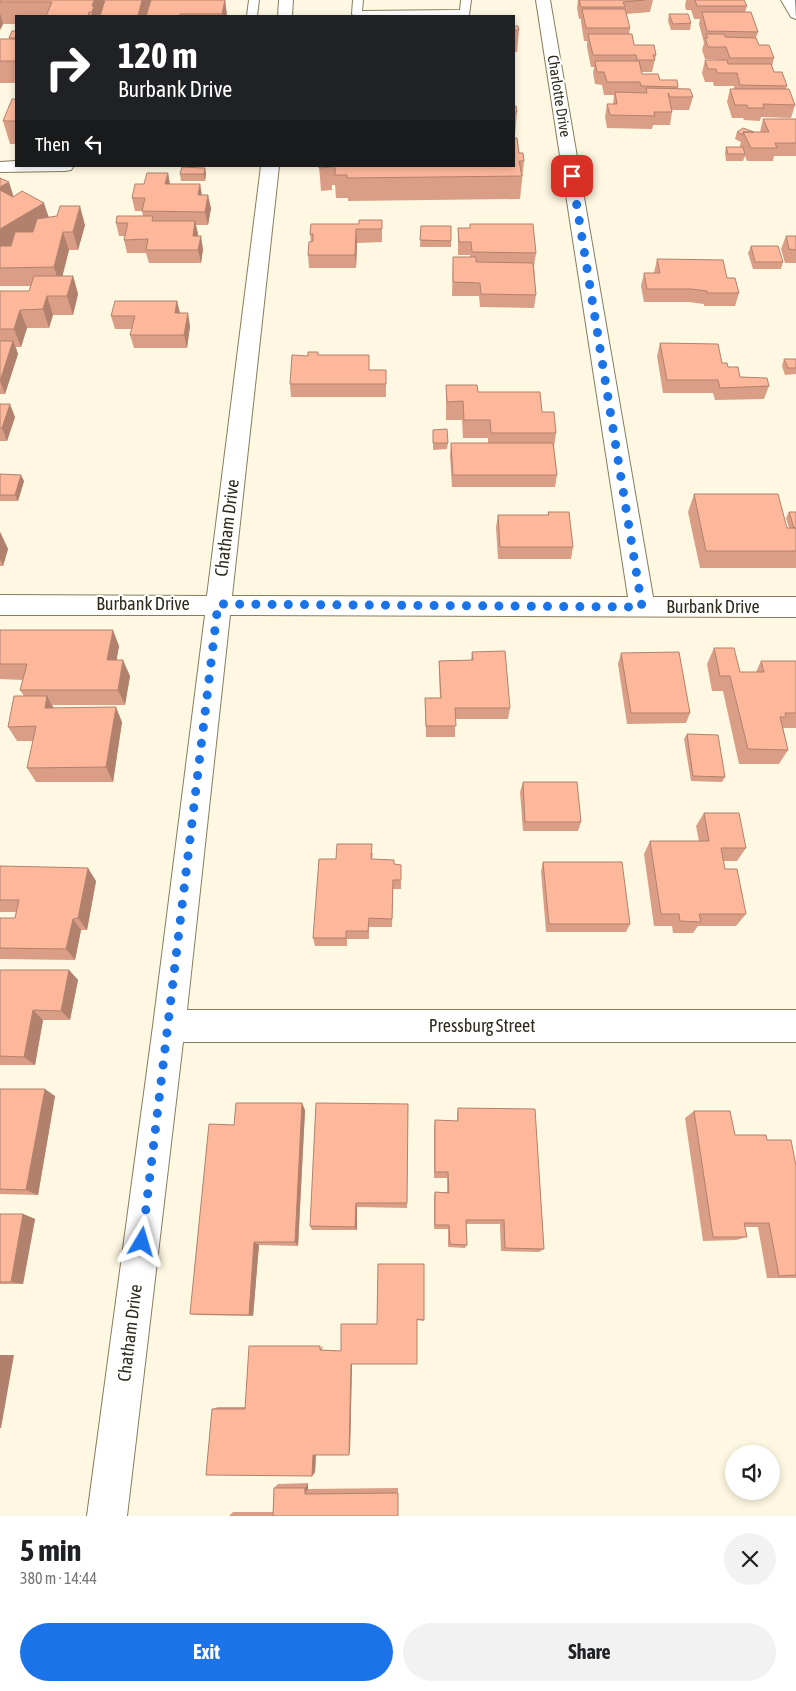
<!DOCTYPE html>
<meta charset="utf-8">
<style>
body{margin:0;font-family:"Asap Condensed",sans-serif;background:#f2f2f2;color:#202124;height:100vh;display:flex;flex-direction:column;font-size:19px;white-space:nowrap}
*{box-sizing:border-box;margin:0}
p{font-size:16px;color:#757577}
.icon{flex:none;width:28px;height:28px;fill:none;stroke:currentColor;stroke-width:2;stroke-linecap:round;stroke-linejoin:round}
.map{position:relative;height:1516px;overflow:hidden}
.sheet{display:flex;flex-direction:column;background:#fff;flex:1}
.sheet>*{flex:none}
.top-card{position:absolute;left:15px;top:15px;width:500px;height:152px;border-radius:0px;box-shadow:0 2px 8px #0003;background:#202124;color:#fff;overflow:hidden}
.buttons{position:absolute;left:725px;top:1445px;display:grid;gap:10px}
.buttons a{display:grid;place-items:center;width:55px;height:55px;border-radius:50%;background:#fff;box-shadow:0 2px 8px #0003;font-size:25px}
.pin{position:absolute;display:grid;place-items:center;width:42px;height:42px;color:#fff;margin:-21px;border-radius:10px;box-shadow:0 2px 8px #0006}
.me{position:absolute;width:55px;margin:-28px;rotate:7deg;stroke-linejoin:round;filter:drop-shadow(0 0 4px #0008)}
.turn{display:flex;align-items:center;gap:18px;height:105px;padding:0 20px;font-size:22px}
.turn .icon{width:65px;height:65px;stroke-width:2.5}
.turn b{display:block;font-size:35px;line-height:42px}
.then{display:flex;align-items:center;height:48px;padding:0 20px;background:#0003;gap:10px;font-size:19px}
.round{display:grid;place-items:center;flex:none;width:52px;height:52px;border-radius:26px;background:#f2f2f2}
.headline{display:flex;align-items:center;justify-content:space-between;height:85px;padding:0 20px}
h1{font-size:30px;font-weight:700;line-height:38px}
.button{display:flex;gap:10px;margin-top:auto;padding:10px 20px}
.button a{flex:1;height:58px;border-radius:30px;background:#1a73e8;color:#fff;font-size:20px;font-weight:700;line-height:58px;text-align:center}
.button a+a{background:#f2f2f2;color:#202124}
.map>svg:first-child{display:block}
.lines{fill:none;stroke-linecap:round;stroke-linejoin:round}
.lane-casing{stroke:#877d5b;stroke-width:2}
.street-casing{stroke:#877d5b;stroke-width:2}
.lane{fill:#fff;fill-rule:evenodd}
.street{fill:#fff;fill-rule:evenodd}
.wall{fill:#da9e86}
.shaded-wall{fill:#b1816d}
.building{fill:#fdb89c;stroke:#b1816d}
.route{stroke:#1a73e8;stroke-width:9;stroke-dasharray:0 16.2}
.labels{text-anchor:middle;stroke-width:4;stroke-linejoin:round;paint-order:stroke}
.far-street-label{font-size:15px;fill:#2f2b1d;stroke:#fff}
.street-label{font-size:18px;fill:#2f2b1d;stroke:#fff}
</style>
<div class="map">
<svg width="796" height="1516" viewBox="0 0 796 1516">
<rect width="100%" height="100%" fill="#fef7e1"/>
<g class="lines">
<g class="lane-casing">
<path id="lane" d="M249 0H259L257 16H247Z
M353 0H363L362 11 460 10 461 0H471L469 15 354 16 352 14Z"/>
</g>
<g class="street-casing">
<path id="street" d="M279 0H293L292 16H278Z
M536 0H550L653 597H796V617L230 615 187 1010H796V1042H183L127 1516H87L153 1026 205 615H0V595L207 596 261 166H279L232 596 628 597Z
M781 0H795L796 19 791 17Z
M16 161V166H74L71 170 65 171 0 172V162Z"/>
</g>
<use href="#lane" class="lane"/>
<use href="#street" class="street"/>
</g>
<path class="wall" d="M0 0H104V3L105 0H151V1L160 0H225L227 16H16V24H3L0 30Z
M578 0H653L650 12 626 14 630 28 629 34 634 45 656 55 652 72H642V74L678 87V89L693 97 689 110H672V112L670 125H653L652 129 607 128 605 117 607 104H613L614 95H604L602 85 595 84 593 73 594 67H591L587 47V41H584L581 22V19H579L577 8Z
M686 0H744L747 6 745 12 758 32 756 38 759 45 774 58 772 66 774 72 787 86 786 89 795 105 791 118 761 117 760 121 744 120 743 118H732L727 102 730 89H734V86H714L713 82H705L702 73 705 60H723L705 59 702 50 704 43 699 24 700 19H694L691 10H686L685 6Z
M669 14 691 23 690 30H671L668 21Z
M514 26 519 30 517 52H514Z
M16 31V83H0V39H10L9 38Z
M16 99V144H10L3 121Z
M514 106 517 112 515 135H514Z
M763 119H796V156H774L773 161H747L745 156 743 161H726L725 153 726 147H740V145L741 142 735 139 737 132H760Z
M519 153 524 161 520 199 348 201V198H336L335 185H332V190L321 191 319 166H514Z
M205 168 206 174 205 181H181L180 174Z
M168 173 170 184H200L202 195 211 208 208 225H196L198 236 203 249 201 263H149L146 253H127L124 240 125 236H119L116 223 143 216 142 211H135L132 198 144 184Z
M0 178 13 197 49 217 85 225 78 250H69L62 276H73L78 294 73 315H53L49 328H27L21 347H16L18 354 5 394H0V291H29L31 286H0Z
M382 220V242L357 243 356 268H309L308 255 311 242 310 234 359 224Z
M421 226H451V247H420Z
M458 228 536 253 534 266 536 295 534 308 480 307 479 296H452L453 257H470V255H458Z
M786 236H796V263H785L781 249Z
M751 246 783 262 781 269H753L748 253Z
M657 259 727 278 739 293 735 306H704V304L688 302H644L641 286 644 273H654Z
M177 301 180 313 190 326 187 348H134L130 335 132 329H115L111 316Z
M660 343 722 363 740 377 769 386 764 399 715 400 713 393H663L657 356Z
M318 355 369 370H386V397H291L290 384Z
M784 359H796V374L785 375 782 366Z
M446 385 542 412 556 433 554 447 557 475 555 487H452L450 456 451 443H488V438H463L462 420H446Z
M0 404 15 417 7 441H0Z
M433 430 448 443 447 449 433 450Z
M0 474 24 481 18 501H0Z
M694 494 787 528H789L786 518 789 512H796V568H700L688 512Z
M548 512 573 547 571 559H498L496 527 498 515H548Z
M0 532 8 549 3 566H0Z
M0 630 119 646 116 660 130 676 125 705H52L54 708 122 722 113 782H36L27 768 33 741H17L8 727 24 696 20 690 23 680 0 679Z
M714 648 740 672H756L761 661H796V728H783L788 750 779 764H739L723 691H712L707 664Z
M472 652 510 708 508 719H455V737H426L425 698H440L439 672V661L471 660Z
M621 653 690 713 686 723 627 724 618 664Z
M687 734 725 777 722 782 691 781 684 739Z
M523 782 581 822 578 831H523L520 792Z
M704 813 746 848 737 861H723L725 869 746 914 736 926H698L693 933H673L672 926H654L644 854 650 841H699L696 826Z
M373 853 372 859 394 864 401 865V889H393L392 927H369V939H347V946H315L313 938 336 859Z
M543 862 630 924 626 932H546L541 871Z
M0 866 96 881 87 930H81L75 960 0 959V918H15L16 912H0Z
M0 970H69L78 980 70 1020H43L35 1065H0Z
M0 1089 55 1096 38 1195 0 1194Z
M408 1104 407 1208 357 1207V1230H312L310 1226Z
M458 1108 544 1249 539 1252 501 1251 500 1224H466L467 1245 465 1248 448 1247V1229H434V1197L435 1192H447V1178H434V1127L435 1120 457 1121V1115Z
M305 1110 298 1246 259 1245 253 1316 197 1315 190 1314 234 1125Z
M694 1111 735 1135 767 1140 796 1166V1278H767L758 1227H745L747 1237 736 1240 703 1241 685 1118Z
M0 1214H23L35 1219 23 1284H0Z
M378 1264 424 1320 423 1321 417 1320 352 1364 350 1451 316 1455 315 1472 312 1476 212 1409 218 1407H245L323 1346 322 1350 341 1351 377 1324Z
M308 1483V1489L398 1488V1516H229L233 1512H273L274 1488 278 1484Z"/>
<path class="shaded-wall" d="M94 0H104L105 5 101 16H92V6Z
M142 0H151L152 5 148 16H138Z
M225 0 227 16H222V14Z
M0 13 3 24 0 30Z
M205 168 206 174 205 181 204 174Z
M168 173 170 186 165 184Z
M9 182 15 201 0 196V187Z
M200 184 202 197 198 195Z
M208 195 211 208 208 225 205 212Z
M44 203 50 221 0 252V229Z
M80 206 85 225 78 250 73 232Z
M195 221 198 234 195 249 193 236Z
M356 229 357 243 356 268 355 255Z
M63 232 69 250 60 286 54 267Z
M201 236 203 249 201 263 198 250Z
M73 276 78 294 73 315 67 296Z
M47 296 53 315 49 328 43 309Z
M177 301 180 314 175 313Z
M20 310 27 328 21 347 14 329Z
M188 313 190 326 187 348 184 335Z
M13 341 18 354 5 394 0 381Z
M10 404 15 417 7 441 2 428Z
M21 475 24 481 18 501 15 495Z
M0 532 8 549 3 566 0 559Z
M113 630 119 646 114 676 107 660Z
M123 660 130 676 125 705 118 690Z
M47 696 55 711 45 708Z
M116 707 122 722 113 782 106 767Z
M88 868 96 881 87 930 78 918Z
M73 919 81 930 75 960 66 949Z
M69 970 78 980 70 1020 61 1011Z
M33 1010 43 1020 35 1065 24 1057Z
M45 1089 55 1096 38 1195 26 1190Z
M302 1103 305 1110 298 1246 295 1242Z
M356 1203 357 1207V1230L355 1227Z
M23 1214 35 1219 23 1284 11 1282Z
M254 1242 259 1245 253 1316 249 1315Z
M0 1355H14L1 1428H0Z
M351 1364H352L350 1451 349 1455Z
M316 1451 315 1472 312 1476 313 1455Z
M308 1483V1489L305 1494V1488Z"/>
<path class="building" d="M0 0H94L92 6H94L92 12H89L88 16H46L52 2H0Z
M105 0H142L138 16H100Z
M151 0H225L222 14H180L179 16H146Z
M579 0H645L623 2 625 7H581Z
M695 0H744L747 6H697Z
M582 9H625L630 28H586Z
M702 12H751L758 32 707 31Z
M669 14H688L691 23 673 24Z
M514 26H518L519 30H514Z
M12 31H16V38H9Z
M588 34H632L634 45H654L656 55H653L655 60H637L636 55H593Z
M706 34H724L725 37 756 38 759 45H769L774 58H730L726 47H708L705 38H708Z
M0 39H16V61H0Z
M705 60H727L728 64H771L774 72H782L787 86 740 85 737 73H717L716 69H708Z
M595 61H639L642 74H658L660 80H677L678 87 641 86 640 82H607L604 72H597Z
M646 88 690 89 693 97H670L668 93 672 112H654L655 116 610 115 607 104H617L615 92 647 93Z
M730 89H789L795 105 763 104 764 108H748L747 105H735Z
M12 99H16V121H3Z
M514 106H516L517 112H514Z
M763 119H796V143H775L777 148H751L743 132H769Z
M743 128 754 132H743V135L737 132Z
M514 138H517L519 153H523L524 161H519L522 176 347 178V175H335V166H514Z
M726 147H743L745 154H728Z
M319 166H331V167L319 168Z
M182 167 205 168 204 174H180Z
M147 173H168L165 184H200L198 195H208L205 212 142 211 145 198H132L135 184H144Z
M0 178 9 182 0 187Z
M0 190 13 197 22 191 44 203 0 229Z
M60 206H80L73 232H63L54 267 0 268V246H11L15 232H33L37 219 57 216Z
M117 216H153L152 221H195L193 236H201L198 250H146L148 239 124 240 128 223H116Z
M359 220H382V229H356L355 255H308L309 242 313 241V234H310L311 224H359Z
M470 224H533L536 253 472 252 471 242H459L458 228H470Z
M421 226H451V241L420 240Z
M786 236H796V250L789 249Z
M751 246H778L783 262H755Z
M453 257H476V262L533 263 536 295 481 294 480 283 453 282Z
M657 259 723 260 727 278H735L739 293H708L707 291 691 289H647L644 273H660Z
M34 276H73L67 296H47L43 309 20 310 14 329H0V291H29Z
M115 301H177L175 313H188L184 335H130L135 316H111Z
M0 341H13L0 381Z
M660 343 718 344 722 363H727L728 367H738L740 377 767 378 769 386 720 388 718 380H667Z
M308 352H318V355H369V370H386V384H290L292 355 308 356Z
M784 359H796V368H788Z
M446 385H477L478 392H540L542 412H554L556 433H491L490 420H464L463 401 447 402Z
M0 404H10L2 428H0Z
M447 429 448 443H433V430Z
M451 443H553L557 475H453Z
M0 474 21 475 15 495H0Z
M694 494H778L787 528H796V551H706Z
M548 512H569L573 547H500L498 515H549Z
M789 512H796V528H794Z
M0 630H113L107 660H123L118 690H20L27 664H0Z
M714 648H734L740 672H764L761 661H796V713H785L786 717H780L788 750 748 749 730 676H720Z
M505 651 510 708H455L456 726H426L425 698H441L439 661 473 660 472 652Z
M679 652 690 713H631L621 653Z
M14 696H47L45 708 116 707 106 767 27 768 36 726 8 727Z
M687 734 718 735 725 777 693 776Z
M523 782H577L581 822H525Z
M704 813H739L746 848H721L725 869H737L746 914H699L701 922 680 921 679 914H661L650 841H709Z
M337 844H372L371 859 394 860V864L401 865V880H393L392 919 369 918 368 931H346V938H313L319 859H336Z
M543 862H622L630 924H549Z
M0 866 88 868 78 918 73 919 66 949 0 948V918H15L19 900H0Z
M0 970H69L61 1011 33 1010 24 1057 0 1056Z
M0 1089H45L26 1190 0 1189Z
M236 1103H302L295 1242H254L249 1315 190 1314 209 1124 234 1125Z
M316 1103 408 1104 407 1203H356L355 1227 310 1226Z
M458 1108 535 1109 544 1249 505 1248 504 1220H466L467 1245 450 1244 449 1225H435V1192L449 1193 448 1172H435V1120L458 1121Z
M694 1111H730L735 1135H766L767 1140H791L796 1166V1275L779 1276 769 1223H744L747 1237H713Z
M0 1214H23L11 1282H0Z
M378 1264H424V1320L417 1319V1364H351L349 1455H313L312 1476 206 1475 212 1409H245L249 1346H320V1350L341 1351V1324H377Z
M274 1488H305V1494L398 1493V1516H273Z"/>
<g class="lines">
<path class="route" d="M142 1242 218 604 642 607 572 176"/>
</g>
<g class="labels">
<g class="far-street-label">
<text transform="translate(559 96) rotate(81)" y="5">Charlotte Drive</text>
</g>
<g class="street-label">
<text transform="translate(227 528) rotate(-83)" y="6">Chatham Drive</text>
<text x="143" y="610">Burbank Drive</text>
<text x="713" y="613">Burbank Drive</text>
<text x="482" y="1032">Pressburg Street</text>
<text transform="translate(130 1333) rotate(-83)" y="6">Chatham Drive</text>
</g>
</g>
</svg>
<div class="buttons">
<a><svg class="icon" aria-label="sound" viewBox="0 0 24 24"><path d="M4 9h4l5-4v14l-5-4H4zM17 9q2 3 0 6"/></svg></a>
</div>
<div class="pin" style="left:572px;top:176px;background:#d93025"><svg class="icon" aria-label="arrive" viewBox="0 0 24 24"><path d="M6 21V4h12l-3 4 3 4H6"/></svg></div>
<svg class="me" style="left:142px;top:1242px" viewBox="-20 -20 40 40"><path d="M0-17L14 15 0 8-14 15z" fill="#1a73e8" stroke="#fff" stroke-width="4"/></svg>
<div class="top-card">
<div class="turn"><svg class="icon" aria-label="right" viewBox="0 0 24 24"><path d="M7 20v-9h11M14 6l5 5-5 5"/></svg><div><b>120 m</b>Burbank Drive</div></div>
<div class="then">Then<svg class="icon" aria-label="left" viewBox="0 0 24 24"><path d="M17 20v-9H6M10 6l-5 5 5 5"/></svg></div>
</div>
</div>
<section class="sheet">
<div class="headline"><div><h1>5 min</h1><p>380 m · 14:44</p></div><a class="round"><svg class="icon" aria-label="close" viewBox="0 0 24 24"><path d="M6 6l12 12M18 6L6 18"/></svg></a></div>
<div class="button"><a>Exit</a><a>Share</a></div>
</section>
